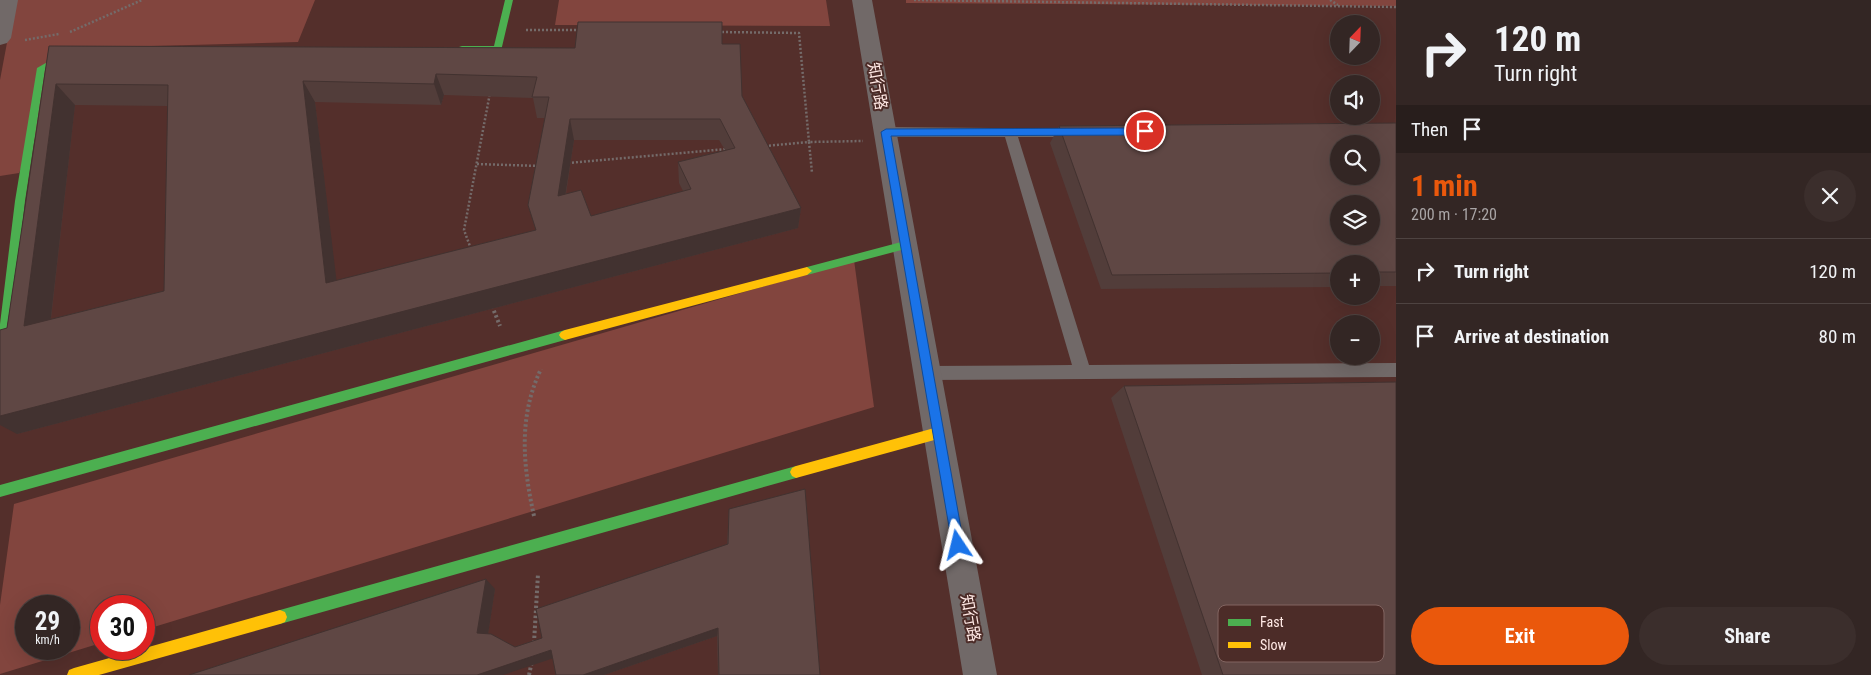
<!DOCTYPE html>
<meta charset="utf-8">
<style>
body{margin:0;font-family:"Roboto Condensed","Noto Sans SC",sans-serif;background:#3b2e2c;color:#f1f3f6;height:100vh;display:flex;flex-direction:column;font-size:19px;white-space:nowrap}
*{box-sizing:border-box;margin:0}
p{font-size:16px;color:#a9a5a6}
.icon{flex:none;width:28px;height:28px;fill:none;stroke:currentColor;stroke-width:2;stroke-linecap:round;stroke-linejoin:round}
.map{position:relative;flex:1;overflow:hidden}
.details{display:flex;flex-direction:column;background:#332624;width:475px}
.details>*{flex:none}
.top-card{background:#332624;color:#f1f3f6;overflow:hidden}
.needle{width:32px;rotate:23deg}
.tools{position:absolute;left:1330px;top:15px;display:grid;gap:10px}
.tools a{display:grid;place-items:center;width:50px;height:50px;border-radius:50%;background:#332624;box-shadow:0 5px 20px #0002,0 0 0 1px #4e4341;font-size:25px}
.speed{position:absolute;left:15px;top:595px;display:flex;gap:10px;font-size:25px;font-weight:700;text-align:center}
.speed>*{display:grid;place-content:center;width:65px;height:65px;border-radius:50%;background:#332624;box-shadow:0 5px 20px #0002,0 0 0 1px #4e4341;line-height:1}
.speed small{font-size:12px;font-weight:400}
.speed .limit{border:8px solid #d22;background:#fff;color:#111}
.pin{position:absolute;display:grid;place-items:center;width:42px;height:42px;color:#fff;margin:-21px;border:2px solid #fff;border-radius:50%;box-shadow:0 1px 5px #0007}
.me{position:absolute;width:55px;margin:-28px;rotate:350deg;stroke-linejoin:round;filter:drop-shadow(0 0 4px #0008)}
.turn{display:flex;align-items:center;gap:18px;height:105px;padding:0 15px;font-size:22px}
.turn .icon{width:65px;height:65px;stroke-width:2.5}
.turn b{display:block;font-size:35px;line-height:42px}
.then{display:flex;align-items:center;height:48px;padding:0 15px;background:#0003;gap:10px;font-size:19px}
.round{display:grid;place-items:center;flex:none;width:52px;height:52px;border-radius:26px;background:#3b2e2c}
.summary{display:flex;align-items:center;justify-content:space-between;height:85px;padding:0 15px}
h1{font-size:30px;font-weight:700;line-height:38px;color:#ea580c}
.cta{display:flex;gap:10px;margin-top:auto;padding:10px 15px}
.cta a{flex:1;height:58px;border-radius:30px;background:#ea580c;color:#fff;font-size:20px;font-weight:700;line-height:58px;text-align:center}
.cta a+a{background:#3b2e2c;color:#f1f3f6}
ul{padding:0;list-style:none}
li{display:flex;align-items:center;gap:15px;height:65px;padding:0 15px;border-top:1px solid #4e4341}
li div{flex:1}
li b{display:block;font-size:19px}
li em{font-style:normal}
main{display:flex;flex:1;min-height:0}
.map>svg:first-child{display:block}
.built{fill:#542f2b;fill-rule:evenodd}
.green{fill:#82453e;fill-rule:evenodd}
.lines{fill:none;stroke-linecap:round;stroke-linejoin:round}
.path-far1{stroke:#746b6a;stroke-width:2.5;stroke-dasharray:2 2;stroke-linecap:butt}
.path{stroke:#746b6a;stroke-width:4;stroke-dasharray:2.5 2.5;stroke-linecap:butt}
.lane{fill:#716968;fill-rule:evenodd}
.street{fill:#716968;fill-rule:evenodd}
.fast{fill:#4caf50;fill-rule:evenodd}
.slow{fill:#ffc107;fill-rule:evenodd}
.wall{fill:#523d3a;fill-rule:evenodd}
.shaded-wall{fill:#423230}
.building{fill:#5f4744;stroke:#423230;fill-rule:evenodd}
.route{fill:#1a73e8;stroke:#114b97}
.labels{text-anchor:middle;stroke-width:4;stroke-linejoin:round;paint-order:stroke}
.street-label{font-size:16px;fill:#ffe9e5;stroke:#4c2c28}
.key{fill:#4c2c28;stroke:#826561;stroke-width:1}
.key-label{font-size:14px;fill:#ffe9e5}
</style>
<main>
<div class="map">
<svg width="1396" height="675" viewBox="0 0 1396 675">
<rect width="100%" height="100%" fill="#443230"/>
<path class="built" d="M0 0H1396V675H0ZM1339 24H1371V56H1339ZM1339 84H1371V116H1339ZM1339 144H1371V176H1339ZM1339 204H1371V236H1339ZM1339 264H1371V296H1339ZM1339 324H1371V356H1339ZM26 606H69V649H26ZM101 606H144V649H101Z"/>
<path class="green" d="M15 0H315L298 42 76 48 19 173 0 176V80Z
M559 0H826L830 26 555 25Z
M906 0H1396V6L906 3Z
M854 260 874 407 144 630V606H101V643L0 674V605L14 504ZM26 606H69V649H26Z"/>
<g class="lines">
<path class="path-far1" d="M914 0 1396 7
M1330 0 1338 5
M526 30H580
M70 32 142 0
M718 32 799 33 809 142 863 141
M25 40 59 34
M765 146 809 142 812 173
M568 163 727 149
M477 164 540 166
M471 249 464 230 490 93"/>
<path class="path" d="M492 306 500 326
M534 516C523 466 518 417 541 369
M534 643 538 574
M529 675 532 661"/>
<path class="lane" d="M886 127 1083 129 1085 132 1083 135 1078 137H1018L1089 365 1396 363V377L928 380 922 378 920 373 922 368 928 366 1072 365 1005 137H886L881 135 879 132 881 129Z"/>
<path class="street" d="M0 0H18L11 38 7 43 0 45Z
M852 0H872L997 675H963Z"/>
<path class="fast" d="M505 0H513L501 51H459V47L462 46H494Z
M82 51 85 52V56L69 57 45 70 25 201 6 372 4 376 0 377V324L15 201 37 68 65 52Z
M905 241 910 245 909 248 807 275 802 271 807 267Z
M565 330 569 332 571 335 569 338 565 340 0 497V485Z
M796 466 800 468 802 472 800 476 796 478 280 624 275 622 273 617 275 612 280 610Z"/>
<path class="slow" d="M807 267 812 271 807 275 565 340 561 338 559 335 561 332 565 330Z
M938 427 942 429 944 433 942 437 938 439 796 478 792 476 790 472 792 468 796 466Z
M280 610 285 612 287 617 285 622 280 624 99 675H67L69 670 74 668Z"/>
</g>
<path class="wall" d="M722 44 742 96 801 208 798 228 17 434 7 328 49 46 575 48ZM444 95 533 98 537 118H545L528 205 536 230 336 281 315 102 441 105ZM75 105 168 106 164 291 51 319ZM574 140H719L725 150 678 162 679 183 683 191 591 216 566 194Z
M1396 123V286H1371V264H1339V287L1101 289 1050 143 1059 126Z
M1124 386 1396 675H1202L1111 398Z
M729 509 820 675H718L717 636 604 675H556L553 658 189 675 495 589 488 634 515 647 542 638 727 544Z"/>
<path class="shaded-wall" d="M436 74 444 95 441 105 434 84Z
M303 81 315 102 339 301 326 283Z
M56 84 75 105 48 343 24 326Z
M570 119 574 140 562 216 558 196Z
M801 208 798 228 17 434 0 425V416Z
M486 579 495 589 487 641 477 633Z
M718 628 717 636 604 675H583Z
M551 650 557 657 503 675H477Z"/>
<path class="building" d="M578 22H722V44H740L742 96 801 208 0 416V330L7 328 49 46 575 48ZM436 74 537 77 532 97H549L528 205 536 230 326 283 303 81 434 84ZM56 84 168 85 164 291 24 326ZM570 119H720L735 148 678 162 691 189 591 216 581 190 558 196Z
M1396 123V272H1371V264H1339V273L1112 275 1059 126ZM1339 144H1371V176H1339ZM1339 204H1371V236H1339Z
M1396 382V675H1223L1124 386Z
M805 489 820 675H719L718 628 583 675H556L551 650 477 675H189L486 579 477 633 491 634 515 647 542 638 536 609 728 544 729 509Z"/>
<path class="route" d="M1145 128 1150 131 1145 135 891 136 964 545 962 550 958 551 953 550 881 132 886 129Z"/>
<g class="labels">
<g class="street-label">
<text transform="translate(878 86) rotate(80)" y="6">知行路</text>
<text transform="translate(971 618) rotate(80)" y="6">知行路</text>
</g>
</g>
<rect x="1218" y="605" width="166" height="57" rx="8" class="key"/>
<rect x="1228" y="619" width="23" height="7" fill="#4caf50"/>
<rect x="1228" y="642" width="23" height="6" fill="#ffc107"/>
<g class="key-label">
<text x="1260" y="627">Fast</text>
<text x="1260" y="650">Slow</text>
</g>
</svg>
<div class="tools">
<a><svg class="needle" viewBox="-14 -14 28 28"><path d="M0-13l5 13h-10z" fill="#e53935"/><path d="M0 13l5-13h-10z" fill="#a9a5a6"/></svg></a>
<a><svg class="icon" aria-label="sound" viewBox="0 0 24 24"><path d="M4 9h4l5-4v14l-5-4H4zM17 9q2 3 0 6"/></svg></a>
<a><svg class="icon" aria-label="search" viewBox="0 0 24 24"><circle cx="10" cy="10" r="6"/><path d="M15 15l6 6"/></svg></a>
<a><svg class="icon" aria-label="layers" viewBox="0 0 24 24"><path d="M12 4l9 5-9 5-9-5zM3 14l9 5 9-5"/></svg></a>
<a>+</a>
<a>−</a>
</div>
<div class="speed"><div>29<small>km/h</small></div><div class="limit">30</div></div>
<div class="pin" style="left:1145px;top:131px;background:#d93025"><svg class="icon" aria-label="arrive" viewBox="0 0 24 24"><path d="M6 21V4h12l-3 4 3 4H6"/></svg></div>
<svg class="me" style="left:958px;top:545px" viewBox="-20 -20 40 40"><path d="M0-17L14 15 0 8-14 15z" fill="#1a73e8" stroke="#fff" stroke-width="4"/></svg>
</div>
<section class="details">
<div class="top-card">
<div class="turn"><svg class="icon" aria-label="right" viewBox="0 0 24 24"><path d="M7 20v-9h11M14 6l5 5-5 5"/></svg><div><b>120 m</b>Turn right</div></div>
<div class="then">Then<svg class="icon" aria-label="arrive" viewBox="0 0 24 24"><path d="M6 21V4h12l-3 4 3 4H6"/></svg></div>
</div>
<div class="summary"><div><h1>1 min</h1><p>200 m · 17:20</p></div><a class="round"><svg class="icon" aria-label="close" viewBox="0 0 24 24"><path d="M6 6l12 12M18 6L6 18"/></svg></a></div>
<ul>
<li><svg class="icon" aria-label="right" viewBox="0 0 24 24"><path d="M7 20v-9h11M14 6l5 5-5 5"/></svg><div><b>Turn right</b></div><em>120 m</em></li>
<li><svg class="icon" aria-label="arrive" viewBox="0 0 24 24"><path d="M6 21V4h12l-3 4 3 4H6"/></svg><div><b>Arrive at destination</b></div><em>80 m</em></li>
</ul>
<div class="cta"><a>Exit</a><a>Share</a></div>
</section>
</main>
